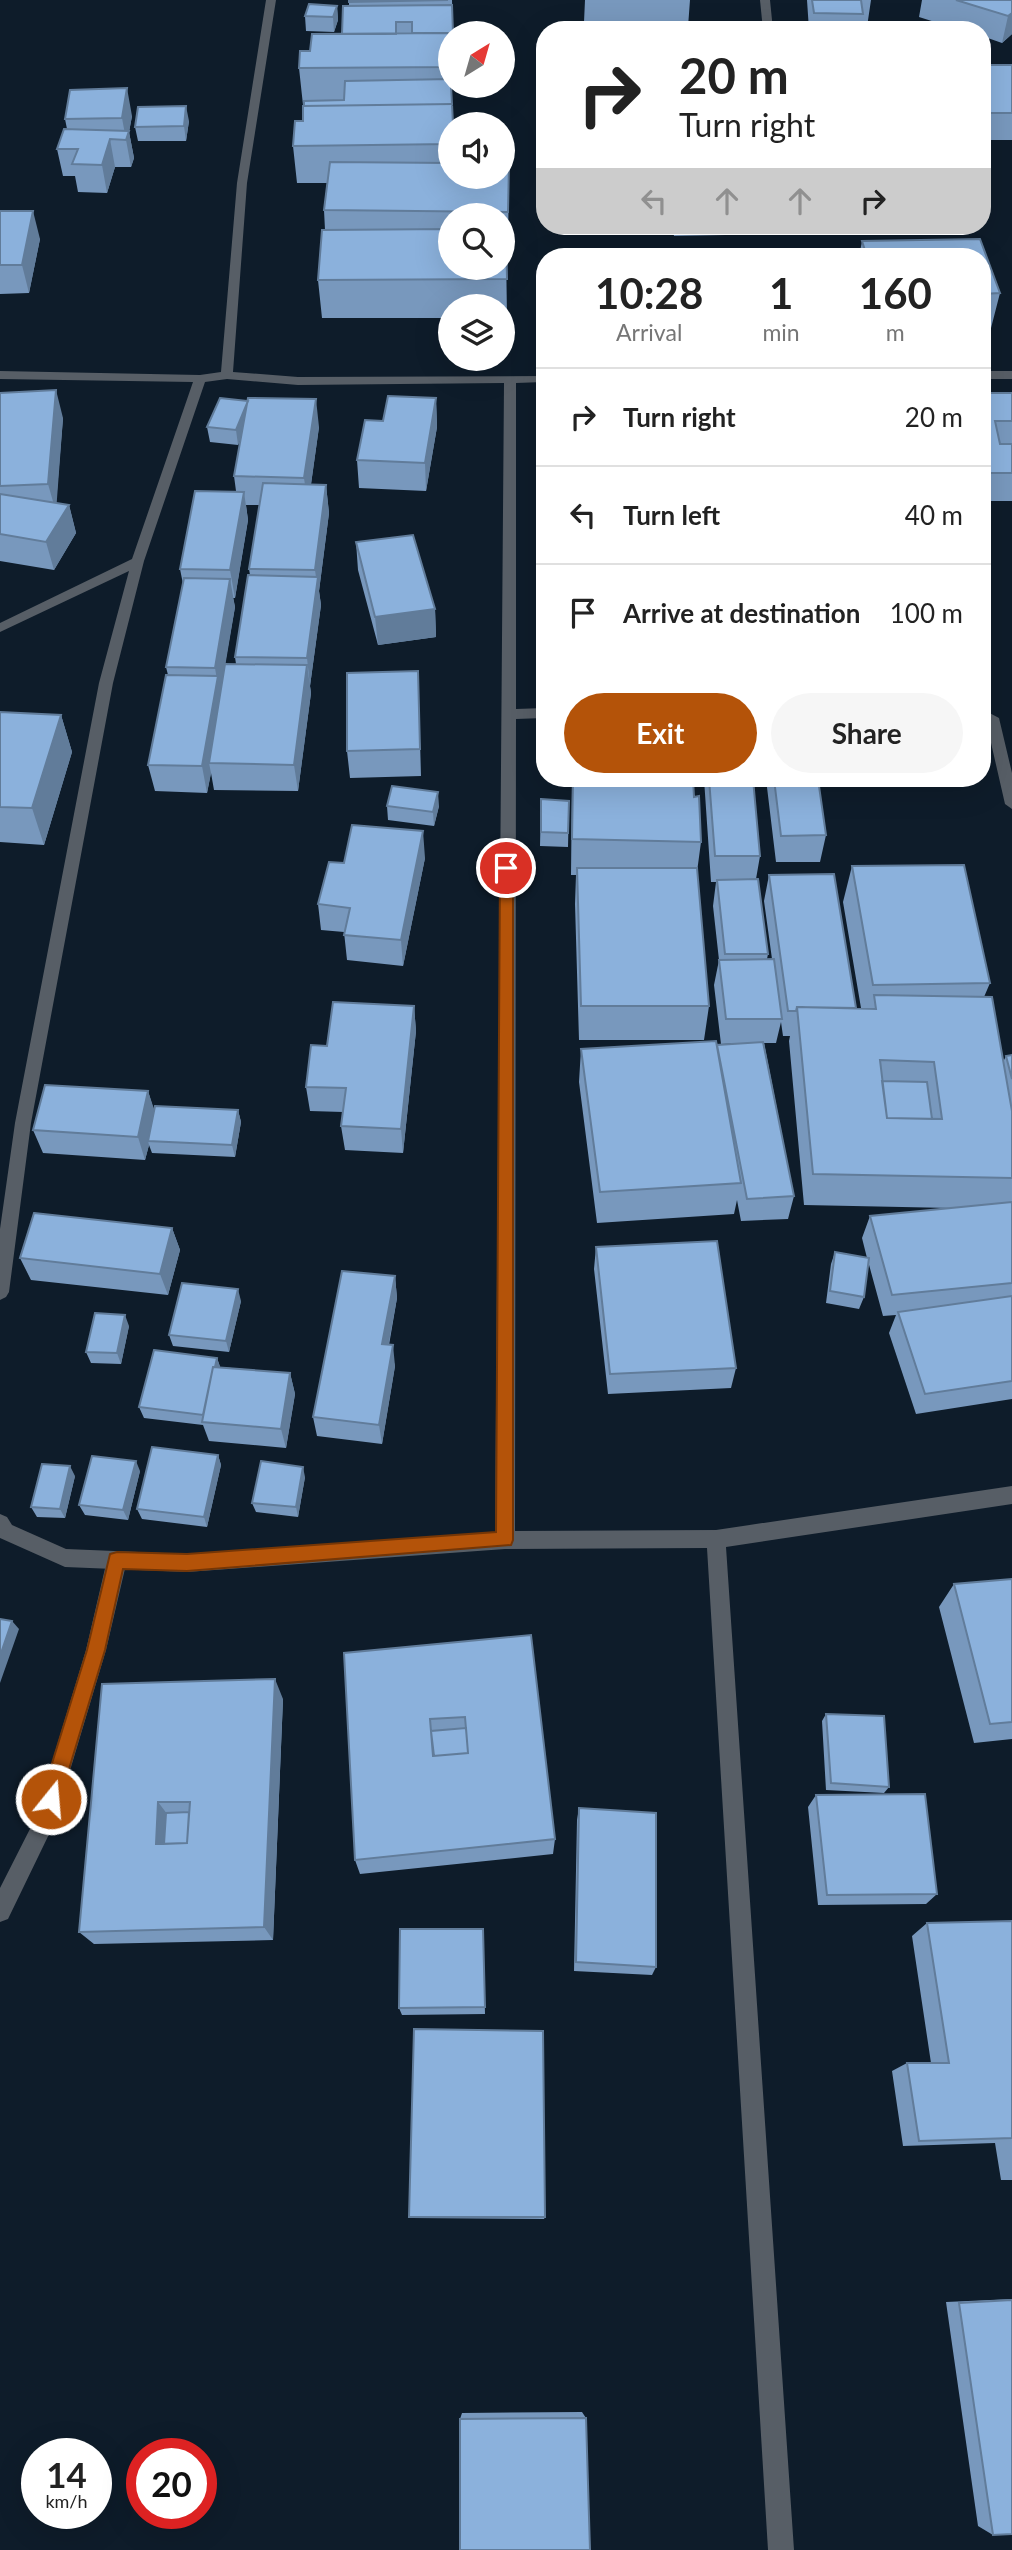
<!DOCTYPE html>
<style>
body{margin:0;font-family:Lato,sans-serif;background:#f6f6f6;color:#222;height:100vh;display:flex;flex-direction:column;font-size:26px;white-space:nowrap}
*{box-sizing:border-box;margin:0}
p{font-size:23px;color:#767676}
.icon{flex:none;width:38px;height:38px;fill:none;stroke:currentColor;stroke-width:2;stroke-linecap:round;stroke-linejoin:round}
.map{position:relative;flex:1;overflow:hidden}
.drawer{position:absolute;left:536px;top:248px;width:455px;height:539px;display:flex;flex-direction:column;background:#fff;border-radius:28px;box-shadow:0 7px 28px #0002}
.drawer>*{flex:none}
.banner{position:absolute;left:536px;top:21px;width:455px;height:214px;border-radius:28px;box-shadow:0 7px 28px #0002;background:#fff;color:#222;overflow:hidden}
.needle{width:46px;rotate:37deg}
.fabs{position:absolute;left:438px;top:21px;display:grid;gap:14px}
.fabs a{display:grid;place-items:center;width:77px;height:77px;border-radius:50%;background:#fff;box-shadow:0 7px 28px #0002;font-size:35px}
.speed{position:absolute;left:21px;top:2438px;display:flex;gap:14px;font-size:35px;font-weight:700;text-align:center}
.speed>*{display:grid;place-content:center;width:91px;height:91px;border-radius:50%;background:#fff;box-shadow:0 7px 28px #0002;line-height:1}
.speed small{font-size:18px;font-weight:400}
.speed .limit{border:10px solid #d22;background:#fff;color:#111}
.pin{position:absolute;display:grid;place-items:center;width:60px;height:60px;color:#fff;margin:-30px;border:4px solid #fff;border-radius:50%;box-shadow:0 2px 7px #0007}
.me{position:absolute;width:77px;margin:-38px;rotate:17deg;stroke-linejoin:round;filter:drop-shadow(0 0 5px #0008)}
.turn{display:flex;align-items:center;gap:24px;height:147px;padding:0 28px;font-size:32px}
.turn .icon{width:91px;height:91px;stroke-width:2.5}
.turn b{display:block;font-size:49px;line-height:60px}
.lanes{display:flex;align-items:center;height:66px;padding:0 28px;background:#0003;justify-content:center;gap:35px;direction:ltr}
.lanes .off{opacity:.35}
.eta{display:flex;justify-content:space-evenly;align-items:center;height:119px;text-align:center}
.eta b{font-size:42px;font-weight:700;line-height:49px}
.primary-button{display:flex;gap:14px;margin-top:auto;padding:14px 28px}
.primary-button a{flex:1;height:80px;border-radius:42px;background:#b45309;color:#fff;font-size:28px;font-weight:700;line-height:80px;text-align:center}
.primary-button a+a{background:#f6f6f6;color:#222}
ul{padding:0;list-style:none}
li{display:flex;align-items:center;gap:21px;height:98px;padding:0 28px;border-top:2px solid #e0e0e0}
li div{flex:1}
li b{display:block;font-size:26px}
li em{font-style:normal}
.map>svg:first-child{display:block}
.lines{fill:none;stroke-linecap:round;stroke-linejoin:round}
.service{fill:#575e66;fill-rule:evenodd}
.minor{fill:#575e66;fill-rule:evenodd}
.wall{fill:#7898bd;fill-rule:evenodd}
.shaded-wall{fill:#617c9a}
.building{fill:#8bb1dc;stroke:#617c9a;stroke-width:2;fill-rule:evenodd}
.route{fill:#b45309;stroke:#753606;stroke-width:2}
</style>
<div class="map">
<svg width="1012" height="2550" viewBox="0 0 1012 2550">
<rect width="100%" height="100%" fill="#0e1c2a"/>
<g class="lines">
<path class="service" d="M760 0H770L773 30H763Z
M117 1551 124 1554 127 1560 106 1650 54 1824 8 1919 0 1922V1888L34 1821 86 1650 107 1560 110 1554Z"/>
<path class="minor" d="M266 0H276L247 183 233 372 298 377 544 376V382L516 383V709L544 708V718L516 719 515 1531 716 1530 1012 1486V1504L726 1547 794 2550H768L707 1548 505 1549 187 1572 65 1567 0 1538V1514L7 1517 12 1525 66 1549 187 1554 495 1532 504 383 298 385 227 379 205 382 144 561 113 683 31 1123 9 1292 6 1297 0 1300V1229L15 1123 99 683 129 571 0 632V623L132 559 193 382 0 379V371L200 375 221 372 237 183Z
M982 371H1012V379H982Z
M982 709 999 718 1012 773V809L1005 804 986 721 982 719Z"/>
</g>
<path class="wall" d="M349 0H452L453 33H450V177L509 163 508 250H506L507 317H502V306H450V318H322L318 280 325 230 324 210 327 183H297L293 146 303 121 304 105H303L299 68 310 51 342 34 349 6ZM450 215H502V268H450Z
M585 0H690L688 27 584 22Z
M807 0H871L867 27H861L860 30H809Z
M922 0H1012V34L1002 43 982 36V30H960L919 17Z
M309 4 337 6 338 20 334 32 306 31 305 16Z
M982 65H1012V140H982Z
M132 116 129 132 134 158 131 167H115L107 193 78 192 75 176H63L57 149 67 129 65 119Z
M189 121 186 141H138L135 127Z
M0 211 40 239 29 293 0 294Z
M672 226H783L782 234 674 236Z
M980 239 1000 293 990 332H982V257H859L862 241Z
M0 393 63 418 56 503 69 505 76 533 54 570 0 561Z
M982 393H1012V501H982Z
M436 398 437 427 426 491 359 488 357 460 383 421Z
M207 427H319L311 484 326 485 329 513 319 591 321 605 310 686 311 693 298 791 214 790 211 773 207 793 155 791 148 765 168 675 166 667 183 584 180 569 236 491 234 476 241 437 238 445 210 442ZM246 505H260L249 569 250 575 235 657 236 664 220 692 235 607 233 598H235L248 520Z
M356 542 435 609 436 637 378 645 358 570Z
M418 671 421 776 350 778 347 751Z
M0 712 61 715 72 752 44 845 0 842Z
M572 779H693L694 797 701 842 697 872 709 1006 704 1040H579L575 904 576 875H571Z
M704 779H753L760 856 756 879 768 954 767 959H772L764 901 769 875 856 1008H861L843 902 852 866 990 983 984 997 1003 1062 1006 1056 1012 1055V1399L916 1414 889 1333 896 1315 883 1316 868 1261 864 1297 859 1309 826 1303 831 1264 835 1252 867 1258 862 1238 870 1216 951 1208 804 1205 789 1041 790 1036H783L781 1022 776 1043H764L794 1196 788 1219 741 1221 737 1200 734 1214 597 1223 579 1082 581 1049 717 1048 742 1043 721 1044 714 985 719 960 713 906 716 882H711Z
M766 779H818L826 835 820 862H776Z
M541 799 569 801 568 847 540 846Z
M387 806H439L434 826 388 820Z
M425 858 403 966 347 960 344 932 321 930 318 904Z
M414 1006 416 1031 403 1153 345 1150 341 1126 343 1112 310 1111 306 1087 327 1046Z
M148 1091 154 1111 238 1110 241 1122 235 1157 152 1153 149 1145 145 1160 43 1153 33 1130Z
M172 1228 180 1250 168 1295 31 1280 20 1258Z
M596 1247 736 1368 731 1388 608 1394 594 1269Z
M395 1276 397 1298 389 1345 395 1366 382 1444 317 1436 313 1417Z
M241 1301 229 1352 173 1346 169 1335Z
M129 1326 121 1364 91 1363 86 1352Z
M217 1358 220 1367 290 1373 295 1394 286 1448 209 1441 203 1425 144 1418 139 1407Z
M218 1455 221 1465 207 1527 142 1519 137 1509Z
M140 1471 128 1520 85 1515 79 1505Z
M75 1476 65 1518 37 1517 31 1507Z
M305 1477 298 1517 256 1512 252 1503Z
M1012 1579V1739L974 1743 939 1607 954 1584Z
M531 1635 555 1839 553 1854 360 1874 355 1860 344 1653Z
M102 1684 283 1699 273 1940 94 1944 79 1932Z
M826 1714 889 1787 884 1793 826 1790 822 1721Z
M816 1795 937 1894 926 1904 818 1905 808 1807Z
M579 1808 656 1967 652 1975 574 1971 577 1820Z
M1012 1921V2180H1001L995 2143 903 2146 892 2071 907 2063H931L912 1936 927 1923Z
M483 1929 485 2014 402 2015 399 2008Z
M409 2217H545L544 2219 411 2218Z
M1012 2299V2534L993 2535 978 2526 946 2302Z
M582 2412 586 2418 460 2419 462 2413Z"/>
<path class="shaded-wall" d="M337 6 338 20 334 32 333 17Z
M1012 13V34L1002 43 1008 16Z
M127 88 132 116 129 132 134 158 131 167 122 118Z
M186 106 189 121 186 141 184 126Z
M110 139 115 167 107 193 102 165Z
M33 211 40 239 29 293 22 265Z
M56 390 63 418 56 512 48 484Z
M436 398 437 427 426 491 425 463Z
M316 399 319 427 308 506 304 478Z
M248 401 250 416 238 445 236 430Z
M326 485 329 513 319 591 321 605 310 686 307 658 317 584 315 570Z
M244 492 248 520 235 598 230 570Z
M69 505 76 533 54 570 46 542Z
M230 579 235 607 209 763 211 773 207 793 202 766 217 680 215 668Z
M435 609 436 637 378 645 375 617Z
M307 665 311 693 298 791 294 765Z
M61 715 72 752 44 845 32 808Z
M438 792 439 806 434 826 433 812Z
M423 831 425 858 403 966 401 940Z
M414 1006 416 1031 403 1153 401 1129Z
M148 1091 156 1115 148 1141 149 1145 145 1160 138 1137Z
M238 1110 241 1122 235 1157 232 1145Z
M172 1228 180 1250 168 1295 160 1274Z
M395 1276 397 1298 385 1364 382 1344Z
M238 1289 241 1301 229 1352 226 1341Z
M125 1315 129 1326 121 1364 117 1353Z
M393 1345 395 1366 382 1444 379 1425Z
M217 1358 221 1369 204 1415Z
M290 1373 295 1394 286 1448 281 1429Z
M218 1455 221 1465 207 1527 204 1517Z
M136 1461 140 1471 128 1520 123 1510Z
M70 1466 75 1476 65 1518 60 1509Z
M303 1467 305 1477 298 1517 296 1507Z
M12 1621 19 1629 0 1683V1656Z
M275 1679 283 1699 273 1940 264 1927Z
M158 1802 171 1819 169 1853 156 1844Z"/>
<path class="building" d="M349 0H448L349 2Z
M812 0H861L863 14 814 13Z
M956 0H1012V13L1008 16Z
M309 4 337 6 333 17 305 16Z
M452 5 453 33H412V22H396V34H342L343 6Z
M450 33V67L299 68 300 51H310L312 34Z
M982 65H1012V113H982Z
M450 79V86H451L452 104 304 106V101L344 100 345 81Z
M127 88 122 118 65 119 70 90Z
M452 104 453 124H450V144L293 146 295 121H303V106Z
M186 106 184 126 135 127 138 107Z
M64 129 129 131 126 140 110 139 102 165 72 164 78 149H57Z
M330 162 450 163V177H502V163H509L508 212 324 210Z
M0 211H33L22 265H0Z
M450 229V268H502V229H506L507 279 318 280 322 230Z
M980 239 1000 293 982 294V257H867L862 241Z
M56 390 48 484 0 486V393Z
M982 393H1012V421H995L1000 444H1012V473H982Z
M388 396 436 398 425 463 357 460 365 420 383 421Z
M220 398 248 401 236 430 207 427Z
M248 398 316 399 304 478 234 476Z
M263 483 326 485 315 570 249 569Z
M195 491 244 492 230 570 180 569Z
M0 494 69 505 46 542 0 534Z
M413 535 435 609 375 617 356 542Z
M248 575 318 577 307 658 235 657Z
M184 578 230 579 215 668 166 667Z
M225 664 307 665 294 765 209 763Z
M418 671 420 749 347 751V673Z
M166 675 218 676 202 766 148 765Z
M0 712 61 715 32 808 0 807Z
M573 779H693L694 797 699 796 701 842 572 839Z
M709 779H753L760 856H715Z
M774 779H818L826 835 781 836Z
M392 786 438 792 433 812 387 806Z
M541 799 569 801 568 833 541 832Z
M352 825 423 831 401 940 344 935 350 908 318 904 329 862 344 863Z
M964 865 990 983 873 985 852 866Z
M577 868H697L709 1006H581Z
M834 874 856 1008 797 1007 796 1011H788L769 875Z
M758 879 768 954H725L717 880Z
M774 959 782 1019H726L719 960Z
M874 995 992 997 1012 1111V1178L813 1174 797 1007 876 1009ZM880 1060 934 1062 942 1119 887 1118Z
M333 1002 414 1006 401 1129 341 1126 346 1088 306 1087 311 1045 327 1046Z
M716 1041 741 1183 600 1192 581 1049Z
M763 1042 794 1196 747 1199 717 1045Z
M1012 1055V1079L1006 1056Z
M882 1081 927 1082 932 1119 887 1118Z
M45 1085 148 1091 138 1137 33 1130Z
M155 1106 238 1110 232 1145 148 1141Z
M1012 1202V1283L892 1295 870 1216Z
M34 1213 172 1228 160 1274 20 1258Z
M717 1241 736 1368 610 1374 596 1247Z
M835 1252 869 1258 864 1297 830 1291Z
M342 1271 395 1276 382 1344 393 1345 379 1425 313 1417Z
M182 1283 238 1289 226 1341 169 1335Z
M1012 1296V1381L925 1394 898 1312Z
M95 1313 125 1315 117 1353 86 1352Z
M154 1350 217 1358 215 1367H213L203 1415 139 1407Z
M213 1367 290 1373 281 1429 202 1422Z
M152 1447 218 1455 204 1517 137 1509Z
M92 1456 136 1461 123 1510 79 1505Z
M261 1461 303 1467 296 1507 252 1503Z
M42 1464 70 1466 60 1509 31 1507Z
M1012 1579V1722L990 1724 954 1584Z
M0 1619 12 1621 0 1656Z
M531 1635 555 1839 355 1860 344 1653ZM465 1717 468 1753 433 1756 430 1719Z
M275 1679 264 1927 79 1932 102 1684ZM158 1802H190L187 1843 156 1844Z
M826 1714 884 1716 889 1787 831 1783Z
M466 1728 468 1753 434 1756 431 1731Z
M925 1794 937 1894 827 1895 816 1795Z
M579 1808 656 1813V1967L576 1962Z
M189 1812 187 1843 164 1844 166 1813Z
M1012 1921V2138L919 2141 907 2063H949L927 1923Z
M400 1929H483L485 2007 399 2008Z
M414 2029 543 2031 545 2217H409Z
M1012 2300V2534L993 2535 959 2303Z
M586 2418 590 2550H460V2419Z"/>
<path class="route" d="M506 863 513 868V1540L511 1545 187 1571 123 1569 105 1650 60 1799 57 1806 51 1808 44 1806 41 1799 87 1650 110 1554 117 1552 187 1554 496 1532 500 868Z"/>
</svg>
<div class="fabs">
<a><svg class="needle" viewBox="-14 -14 28 28"><path d="M0-13l5 13h-10z" fill="#e53935"/><path d="M0 13l5-13h-10z" fill="#767676"/></svg></a>
<a><svg class="icon" aria-label="sound" viewBox="0 0 24 24"><path d="M4 9h4l5-4v14l-5-4H4zM17 9q2 3 0 6"/></svg></a>
<a><svg class="icon" aria-label="search" viewBox="0 0 24 24"><circle cx="10" cy="10" r="6"/><path d="M15 15l6 6"/></svg></a>
<a><svg class="icon" aria-label="layers" viewBox="0 0 24 24"><path d="M12 4l9 5-9 5-9-5zM3 14l9 5 9-5"/></svg></a>
</div>
<div class="speed"><div>14<small>km/h</small></div><div class="limit">20</div></div>
<div class="pin" style="left:506px;top:868px;background:#d93025"><svg class="icon" aria-label="arrive" viewBox="0 0 24 24"><path d="M6 21V4h12l-3 4 3 4H6"/></svg></div>
<svg class="me" style="left:51px;top:1799px" viewBox="-20 -20 40 40"><circle r="17" fill="#b45309" stroke="#fff" stroke-width="3"/><path d="M0-11L8 9 0 5-8 9z" fill="#fff"/></svg>
<div class="banner">
<div class="turn"><svg class="icon" aria-label="right" viewBox="0 0 24 24"><path d="M7 20v-9h11M14 6l5 5-5 5"/></svg><div><b>20 m</b>Turn right</div></div>
<div class="lanes"><svg class="icon off" aria-label="left" viewBox="0 0 24 24"><path d="M17 20v-9H6M10 6l-5 5 5 5"/></svg><svg class="icon off" aria-label="ahead" viewBox="0 0 24 24"><path d="M12 20V5M6 11l6-6 6 6"/></svg><svg class="icon off" aria-label="ahead" viewBox="0 0 24 24"><path d="M12 20V5M6 11l6-6 6 6"/></svg><svg class="icon" aria-label="right" viewBox="0 0 24 24"><path d="M7 20v-9h11M14 6l5 5-5 5"/></svg></div>
</div>
<section class="drawer">
<div class="eta">
<div><b>10:28</b><p>Arrival</p></div>
<div><b>1</b><p>min</p></div>
<div><b>160</b><p>m</p></div>
</div>
<ul>
<li><svg class="icon" aria-label="right" viewBox="0 0 24 24"><path d="M7 20v-9h11M14 6l5 5-5 5"/></svg><div><b>Turn right</b></div><em>20 m</em></li>
<li><svg class="icon" aria-label="left" viewBox="0 0 24 24"><path d="M17 20v-9H6M10 6l-5 5 5 5"/></svg><div><b>Turn left</b></div><em>40 m</em></li>
<li><svg class="icon" aria-label="arrive" viewBox="0 0 24 24"><path d="M6 21V4h12l-3 4 3 4H6"/></svg><div><b>Arrive at destination</b></div><em>100 m</em></li>
</ul>
<div class="primary-button"><a>Exit</a><a>Share</a></div>
</section>
</div>
